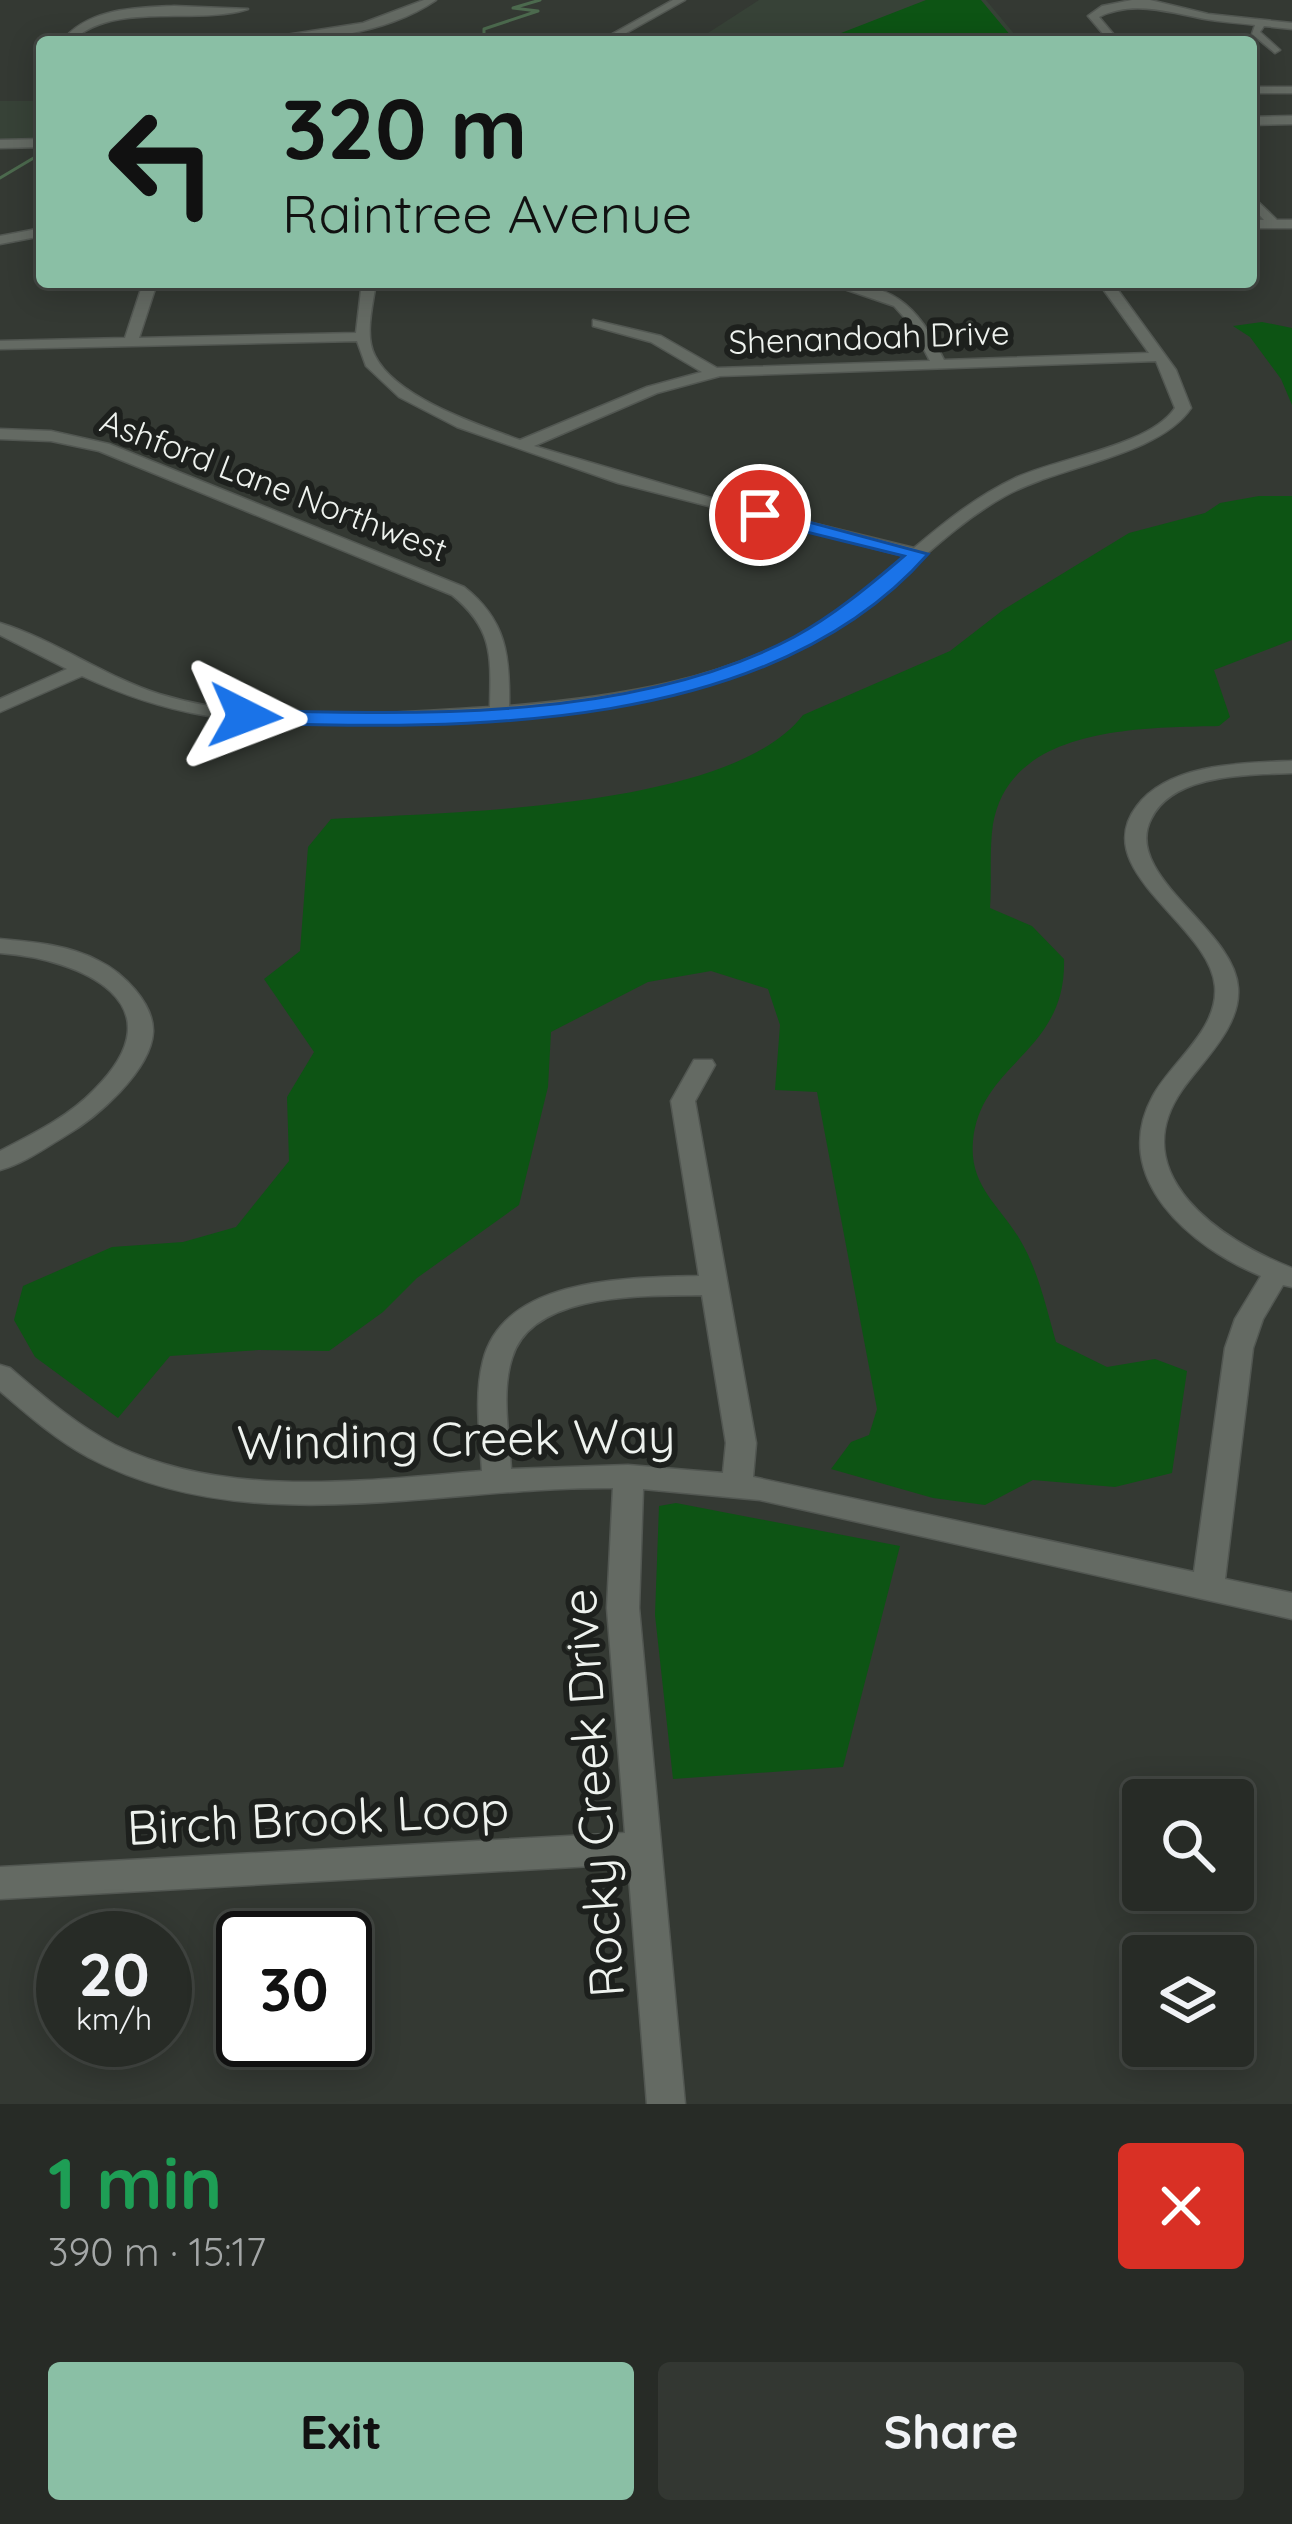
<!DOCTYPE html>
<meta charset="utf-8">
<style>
body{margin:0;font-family:Quicksand,sans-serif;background:#333732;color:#f1f3f6;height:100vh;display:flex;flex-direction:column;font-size:45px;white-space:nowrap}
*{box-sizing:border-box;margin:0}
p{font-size:39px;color:#a4a7a7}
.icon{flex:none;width:66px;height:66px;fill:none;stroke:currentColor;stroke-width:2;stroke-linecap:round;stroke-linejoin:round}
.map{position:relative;height:2104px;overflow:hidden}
.drawer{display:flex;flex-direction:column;background:#272b26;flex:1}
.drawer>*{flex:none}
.top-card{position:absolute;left:36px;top:36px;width:1221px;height:252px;border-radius:12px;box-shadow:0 6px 30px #0003,0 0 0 3px #434743;background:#8abfa5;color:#111;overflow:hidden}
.buttons{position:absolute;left:1122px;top:1779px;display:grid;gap:24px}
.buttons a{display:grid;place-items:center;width:132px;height:132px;border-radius:12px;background:#272b26;box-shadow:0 6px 30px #0003,0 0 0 3px #434743;font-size:60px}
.speed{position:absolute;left:36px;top:1911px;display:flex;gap:24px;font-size:60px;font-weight:700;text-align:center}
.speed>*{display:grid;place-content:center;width:156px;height:156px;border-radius:50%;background:#272b26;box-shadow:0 6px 30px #0003,0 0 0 3px #434743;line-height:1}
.speed small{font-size:30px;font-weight:400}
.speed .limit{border:6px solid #111;border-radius:18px;background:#fff;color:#111}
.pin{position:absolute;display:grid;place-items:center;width:102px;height:102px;color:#fff;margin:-51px;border:6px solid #fff;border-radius:50%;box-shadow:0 3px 12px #0007}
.me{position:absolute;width:132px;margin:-66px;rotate:93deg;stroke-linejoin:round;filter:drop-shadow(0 0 9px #0008)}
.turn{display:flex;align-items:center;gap:42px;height:252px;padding:0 48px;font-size:54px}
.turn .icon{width:156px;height:156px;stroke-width:2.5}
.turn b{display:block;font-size:84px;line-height:102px}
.round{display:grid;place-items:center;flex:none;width:126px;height:126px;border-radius:12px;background:#333732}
.overview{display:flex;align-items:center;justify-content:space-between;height:204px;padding:0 48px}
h1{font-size:72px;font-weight:700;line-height:90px;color:#1e9e55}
.action{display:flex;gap:24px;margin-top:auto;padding:24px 48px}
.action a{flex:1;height:138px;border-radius:12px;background:#8abfa5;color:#111;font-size:48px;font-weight:700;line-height:138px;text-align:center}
.action a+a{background:#333732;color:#f1f3f6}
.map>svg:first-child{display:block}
.built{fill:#374237}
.green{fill:#0d5414}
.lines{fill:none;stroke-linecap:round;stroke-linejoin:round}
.stream{stroke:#4c6a4e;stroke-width:3}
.minor-casing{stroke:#525752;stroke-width:3}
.secondary-casing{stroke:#525752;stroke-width:3}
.minor{fill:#646a63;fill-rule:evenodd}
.secondary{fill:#646a63;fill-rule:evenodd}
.route{fill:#1a73e8;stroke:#114b97;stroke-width:3}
.labels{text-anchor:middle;stroke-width:12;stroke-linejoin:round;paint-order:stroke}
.far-street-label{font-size:33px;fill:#eef2ee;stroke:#1d201d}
.near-street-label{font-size:48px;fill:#eef2ee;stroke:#1d201d}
</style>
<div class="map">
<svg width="1292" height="2104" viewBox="0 0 1292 2104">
<rect width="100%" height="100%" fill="#343933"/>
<path class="built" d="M759 0H986L1021 42H694Z
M0 101H42V139L0 140Z"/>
<path class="green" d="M926 0H981L1016 42H844L850 38 836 35Z
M1262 322 1292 328V405L1281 379 1250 337 1233 326Z
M1259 496H1292V640L1214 670 1230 717 1219 726C1144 728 1010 725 993 824 989 850 992 881 990 908L1032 926 1064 959C1067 1053 980 1062 973 1141 969 1185 998 1204 1019 1238 1038 1269 1046 1307 1056 1342L1107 1367 1155 1359 1187 1371 1172 1473 1115 1487 1033 1480 985 1505 933 1498 831 1469 851 1442 869 1435 877 1409 817 1092 775 1090 780 1025 768 989 711 971 648 982 551 1032 548 1087 519 1205 417 1278 383 1312 329 1351 259 1350 170 1356 118 1418 35 1357 14 1320 23 1286 112 1247 183 1242 236 1227 289 1161 287 1097 314 1052 264 979 300 951 308 847 331 819C445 812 731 810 803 715L950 651 1003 610 1129 533 1205 513 1220 503Z
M676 1503 900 1546 843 1767 673 1779 655 1615 659 1506Z"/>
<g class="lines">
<path class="stream" d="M425 42H460
M466 42 484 36V29L538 11 513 8 540 0
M0 178 42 153"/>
<g class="minor-casing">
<path id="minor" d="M424 0H436C382 37 305 42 242 42L363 23Z
M673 0H685L610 42H598Z
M1132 0H1150L1208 14 1292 23V29L1264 26 1260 32 1280 50 1275 53 1252 34 1255 25C1239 23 1222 22 1205 19 1169 12 1132 0 1099 17L1120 42H1110L1088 16 1102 6Z
M174 6 248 9C195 26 113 0 71 42H61C88 8 133 8 174 6Z
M1251 87H1292V93H1251Z
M1251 195 1277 220H1292V228H1251V220H1264L1251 206Z
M42 228V236L0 244V236Z
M149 282 156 286 139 338 356 333 362 282H376C373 305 364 335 375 356 396 398 479 425 520 440L647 387 702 372 651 342 593 326V320L661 336 717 368 930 361 912 326 894 306 824 282C891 282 916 302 944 360L1149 353 1098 282H1112L1176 370 1191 408C1159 456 1058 466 1005 496 933 536 883 605 810 644 688 708 546 718 412 722 342 725 272 728 203 715 161 708 121 694 82 676L0 712V699L67 669 0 635V623C55 640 103 676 159 694 263 726 383 713 490 707 491 657 494 629 452 595L99 451 51 441 0 439V429L51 431 109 444 464 587C506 620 510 655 509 706 615 697 726 681 818 624 850 605 877 580 905 556L618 483 457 427 399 397 366 366 357 341 0 349V341L125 338 142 286ZM1156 361 1175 408C1150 446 1058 458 1015 478 977 496 946 521 914 548L718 500 534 446 657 393 720 376Z
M1292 761V773C1249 775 1173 773 1151 819 1122 876 1235 929 1238 988 1241 1027 1202 1061 1182 1090 1123 1175 1222 1241 1292 1268V1287L1283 1285 1263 1319 1253 1348 1225 1579 1292 1593V1619L760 1500 643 1489 639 1608 685 2104H647L628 1864 0 1899V1867L625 1833 607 1608 613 1488C440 1486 249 1543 88 1457 55 1439 28 1415 0 1391V1365L10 1368C43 1396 76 1425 115 1445 227 1499 362 1481 482 1471 480 1435 474 1396 483 1361 504 1276 631 1278 699 1276L671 1101 694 1060H712L715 1065 695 1101 756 1443 753 1477 1194 1572 1225 1348 1235 1319 1261 1276C1191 1247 1108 1178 1153 1096 1171 1062 1219 1030 1215 986 1210 924 1087 871 1137 806 1169 763 1244 763 1292 761ZM702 1295 726 1443 723 1473 628 1465 511 1469C509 1434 501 1392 512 1358 532 1291 647 1296 702 1295Z
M0 939C33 942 69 945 99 961 122 972 154 1003 153 1032 151 1071 96 1118 65 1136 45 1148 23 1164 0 1170V1151C33 1134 68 1117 94 1090 182 1003 81 959 0 953Z"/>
</g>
<g class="secondary-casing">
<path id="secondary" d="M1292 116V124L1251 125V117Z
M42 139V147L0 148V140Z"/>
</g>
<use href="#minor" class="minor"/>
<use href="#secondary" class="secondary"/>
</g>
<path class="route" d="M760 509 928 554C770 734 465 730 245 723L234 716 245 710C420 715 636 721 794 637 834 615 869 586 904 556L754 519 751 515Z"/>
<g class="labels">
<g class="far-street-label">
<text transform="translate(869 337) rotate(-2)" y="12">Shenandoah Drive</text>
<text transform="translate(274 485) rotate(21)" y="12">Ashford Lane Northwest</text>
</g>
<g class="near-street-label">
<text transform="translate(456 1439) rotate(-1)" y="17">Winding Creek Way</text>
<text transform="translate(593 1793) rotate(-94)" y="17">Rocky Creek Drive</text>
<text transform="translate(318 1818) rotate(-3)" y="17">Birch Brook Loop</text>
</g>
</g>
</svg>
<div class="buttons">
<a><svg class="icon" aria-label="search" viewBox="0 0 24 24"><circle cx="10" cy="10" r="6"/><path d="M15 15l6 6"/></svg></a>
<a><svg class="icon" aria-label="layers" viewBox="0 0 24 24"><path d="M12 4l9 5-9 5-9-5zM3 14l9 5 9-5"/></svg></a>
</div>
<div class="speed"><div>20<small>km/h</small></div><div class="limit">30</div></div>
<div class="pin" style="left:760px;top:515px;background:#d93025"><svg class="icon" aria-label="arrive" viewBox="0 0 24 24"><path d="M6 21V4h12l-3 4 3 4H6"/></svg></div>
<svg class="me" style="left:245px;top:716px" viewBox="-20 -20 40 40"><path d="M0-17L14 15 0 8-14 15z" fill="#1a73e8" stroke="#fff" stroke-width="4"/></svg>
<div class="top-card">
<div class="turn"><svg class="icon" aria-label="left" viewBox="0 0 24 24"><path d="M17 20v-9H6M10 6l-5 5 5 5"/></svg><div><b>320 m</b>Raintree Avenue</div></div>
</div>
</div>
<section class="drawer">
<div class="overview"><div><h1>1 min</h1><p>390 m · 15:17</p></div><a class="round" style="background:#d93025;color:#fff"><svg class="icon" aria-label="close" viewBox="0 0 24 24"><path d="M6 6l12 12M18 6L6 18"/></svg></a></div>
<div class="action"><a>Exit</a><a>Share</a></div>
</section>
